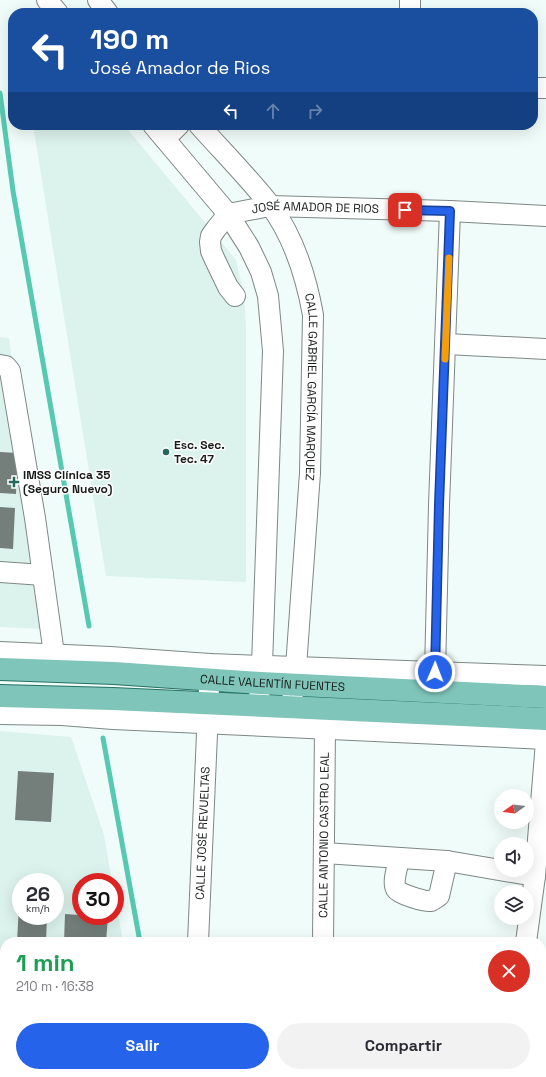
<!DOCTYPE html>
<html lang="es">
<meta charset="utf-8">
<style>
body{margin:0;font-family:"Space Grotesk",sans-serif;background:#f2f2f3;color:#2b2b33;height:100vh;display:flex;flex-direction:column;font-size:15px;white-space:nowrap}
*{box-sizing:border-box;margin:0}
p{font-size:13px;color:#7c7c81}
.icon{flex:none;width:22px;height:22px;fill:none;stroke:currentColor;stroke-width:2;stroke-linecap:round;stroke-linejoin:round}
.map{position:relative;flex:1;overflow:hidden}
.drawer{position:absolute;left:0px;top:937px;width:546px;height:140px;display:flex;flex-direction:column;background:#fff;border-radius:16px 16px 0 0;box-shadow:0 4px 16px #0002}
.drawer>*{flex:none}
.banner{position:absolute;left:8px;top:8px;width:530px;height:122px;border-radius:16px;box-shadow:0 4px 16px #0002;background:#1a4fa0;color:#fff;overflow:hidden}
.needle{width:26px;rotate:256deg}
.fabs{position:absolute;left:494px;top:789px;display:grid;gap:8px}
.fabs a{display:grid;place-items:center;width:40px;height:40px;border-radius:50%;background:#fff;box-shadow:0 4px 16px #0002;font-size:20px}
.speed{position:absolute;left:12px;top:873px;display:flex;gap:8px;font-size:20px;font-weight:700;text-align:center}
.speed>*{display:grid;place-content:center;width:52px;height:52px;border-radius:50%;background:#fff;box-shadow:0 4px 16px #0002;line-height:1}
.speed small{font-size:10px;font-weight:400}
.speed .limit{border:6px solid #d22;background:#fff;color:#111}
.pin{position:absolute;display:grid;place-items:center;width:34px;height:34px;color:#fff;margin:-17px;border-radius:8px;box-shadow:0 2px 6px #0006}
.me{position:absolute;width:44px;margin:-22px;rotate:1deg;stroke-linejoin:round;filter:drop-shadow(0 0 3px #0008)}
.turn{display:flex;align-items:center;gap:14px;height:84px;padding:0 16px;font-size:18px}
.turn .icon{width:52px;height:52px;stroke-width:2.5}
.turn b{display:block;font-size:28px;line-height:34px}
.lanes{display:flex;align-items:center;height:38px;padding:0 16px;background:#0003;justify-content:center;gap:20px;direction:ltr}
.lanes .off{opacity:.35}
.round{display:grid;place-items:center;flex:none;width:42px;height:42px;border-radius:21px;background:#f2f2f3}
.summary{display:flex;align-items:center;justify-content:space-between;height:68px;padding:0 16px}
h1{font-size:24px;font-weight:600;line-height:30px;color:#1e9e55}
.action{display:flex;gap:8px;margin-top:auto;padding:8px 16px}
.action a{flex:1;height:46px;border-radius:24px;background:#2563eb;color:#fff;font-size:16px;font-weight:600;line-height:46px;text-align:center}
.action a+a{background:#f2f2f3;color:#2b2b33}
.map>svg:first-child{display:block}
.built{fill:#dcf2ec;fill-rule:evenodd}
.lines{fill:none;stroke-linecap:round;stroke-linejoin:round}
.stream{stroke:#57c9b2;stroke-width:5}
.building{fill:#747f7c}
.minor-casing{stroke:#7d8885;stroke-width:22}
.major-casing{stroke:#247163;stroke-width:24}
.minor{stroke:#fff;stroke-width:20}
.major{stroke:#7fc5b9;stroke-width:22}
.route-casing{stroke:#184099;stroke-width:10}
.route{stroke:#2563eb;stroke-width:7}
.slow{stroke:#f59e0b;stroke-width:7}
.poi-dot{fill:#23685b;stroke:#fff;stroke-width:1.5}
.labels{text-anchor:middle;stroke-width:3;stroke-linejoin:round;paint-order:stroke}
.street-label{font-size:12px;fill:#181c1b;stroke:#fff}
.poi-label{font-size:12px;font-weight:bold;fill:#181c1b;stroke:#fff;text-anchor:start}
</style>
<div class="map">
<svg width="546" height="1077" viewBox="0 0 546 1077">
<rect width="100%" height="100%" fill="#f0fcf9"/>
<path class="built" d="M33 125H124L236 260 244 294 246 328V582L106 576Z
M0 337 9 338 45 629 0 627Z
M0 731 71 737 104 835 112 882H81V916H115V896L123 942H5V1072H133V1077H0ZM21 882H55V916H21Z"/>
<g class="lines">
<path class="stream" d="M0 93 13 191 89 626
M103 738 140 942
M152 1072V1077"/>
</g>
<path class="building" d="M0 452 18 453 16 494 0 493Z
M0 507 15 508 13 549 0 548Z
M18 771 54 773 51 822 15 820Z
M20 886H21V916H47L46 942H17Z
M65 914 108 917 106 942H64Z
M11 1072H40V1077H11Z
M67 1072H102V1077H66Z"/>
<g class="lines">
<g class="minor-casing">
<g id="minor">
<path d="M47 0 58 13"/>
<path d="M98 0 108 13"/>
<path d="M410 13V0"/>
<path d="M533 88H546"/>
<path d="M153 125 228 214 249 247 261 272 268 296 273 351 262 665 259 699"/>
<path id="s1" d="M199 125C223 152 248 177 270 205 294 237 306 276 313 315L310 473 296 667 292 701"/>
<path d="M165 139 179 125"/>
<path id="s2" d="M235 296 228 287 215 260 211 251 210 242 211 236 216 229 228 214 270 206 450 211 546 216"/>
<path d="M446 344 546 349"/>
<path d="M0 365 6 366 10 371 35 518 54 654"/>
<path d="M0 572 43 575"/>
<path d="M0 652 110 657 210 664 546 676"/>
<path d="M435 672 439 505 450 211"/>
<path d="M0 714 62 715 113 719 546 739"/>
<path d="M324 853 447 861 535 876"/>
<path d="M399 858C398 867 392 881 396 889 399 894 425 902 431 901 434 900 436 898 439 896L447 861"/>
<path id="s3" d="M198 942 210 664"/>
<path id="s4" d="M323 942 325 728"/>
<path d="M526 942 535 876 546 742"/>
<path d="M193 1077 194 1072"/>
<path d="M320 1077V1072"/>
<path d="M506 1077V1072"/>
</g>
</g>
<g class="major-casing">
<g id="major">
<path id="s5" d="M0 669 114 673 260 683 546 697"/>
<path d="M0 696 113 699 546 719"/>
</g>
</g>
<use href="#minor" class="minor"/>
<use href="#major" class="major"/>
</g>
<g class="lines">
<g class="route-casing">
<path id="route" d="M405 210 450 211 439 505 435 672"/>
</g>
<use href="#route" class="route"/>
<path class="slow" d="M445 359 449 258"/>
</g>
<g class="poi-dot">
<circle cx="166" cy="452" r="4"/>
<path d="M12 476h4v4h4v4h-4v4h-4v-4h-4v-4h4z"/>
</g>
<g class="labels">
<g class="street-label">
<text dy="4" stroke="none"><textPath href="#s2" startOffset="182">JOSÉ AMADOR DE RIOS</textPath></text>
<text dy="4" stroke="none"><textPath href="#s1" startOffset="298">CALLE GABRIEL GARCÍA MARQUEZ</textPath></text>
<text dy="4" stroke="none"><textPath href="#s5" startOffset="273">CALLE VALENTÍN FUENTES</textPath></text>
<text dy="4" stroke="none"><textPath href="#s3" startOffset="109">CALLE JOSÉ REVUELTAS</textPath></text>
<text dy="4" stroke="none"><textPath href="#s4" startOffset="107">CALLE ANTONIO CASTRO LEAL</textPath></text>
</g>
<g class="poi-label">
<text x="174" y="449">Esc. Sec.<tspan x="174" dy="14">Tec. 47</tspan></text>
<text x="23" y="479">IMSS Clínica 35<tspan x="23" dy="14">(Seguro Nuevo)</tspan></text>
</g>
</g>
</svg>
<div class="fabs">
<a><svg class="needle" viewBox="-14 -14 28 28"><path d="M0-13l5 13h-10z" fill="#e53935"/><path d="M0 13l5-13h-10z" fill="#7c7c81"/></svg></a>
<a><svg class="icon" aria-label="sound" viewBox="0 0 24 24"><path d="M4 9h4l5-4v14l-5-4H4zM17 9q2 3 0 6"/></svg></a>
<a><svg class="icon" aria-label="layers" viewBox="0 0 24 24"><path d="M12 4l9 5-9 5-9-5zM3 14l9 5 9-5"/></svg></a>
</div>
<div class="speed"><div>26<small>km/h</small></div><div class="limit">30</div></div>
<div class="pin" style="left:405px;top:210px;background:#d93025"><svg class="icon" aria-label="arrive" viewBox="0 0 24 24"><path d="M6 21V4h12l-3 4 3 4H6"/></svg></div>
<svg class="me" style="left:435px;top:672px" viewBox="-20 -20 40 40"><circle r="17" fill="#2563eb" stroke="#fff" stroke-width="3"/><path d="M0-11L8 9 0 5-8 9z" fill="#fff"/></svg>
<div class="banner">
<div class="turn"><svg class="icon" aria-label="left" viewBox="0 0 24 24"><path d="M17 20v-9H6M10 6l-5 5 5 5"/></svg><div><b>190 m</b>José Amador de Rios</div></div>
<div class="lanes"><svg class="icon" aria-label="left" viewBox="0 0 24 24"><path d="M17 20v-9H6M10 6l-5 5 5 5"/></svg><svg class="icon off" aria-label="ahead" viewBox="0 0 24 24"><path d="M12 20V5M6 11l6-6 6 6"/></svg><svg class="icon off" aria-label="right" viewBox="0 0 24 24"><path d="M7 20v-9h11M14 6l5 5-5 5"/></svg></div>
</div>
<section class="drawer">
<div class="summary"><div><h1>1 min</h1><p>210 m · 16:38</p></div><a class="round" style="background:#d93025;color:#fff"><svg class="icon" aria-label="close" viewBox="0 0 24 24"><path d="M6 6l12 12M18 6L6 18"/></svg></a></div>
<div class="action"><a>Salir</a><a>Compartir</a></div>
</section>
</div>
